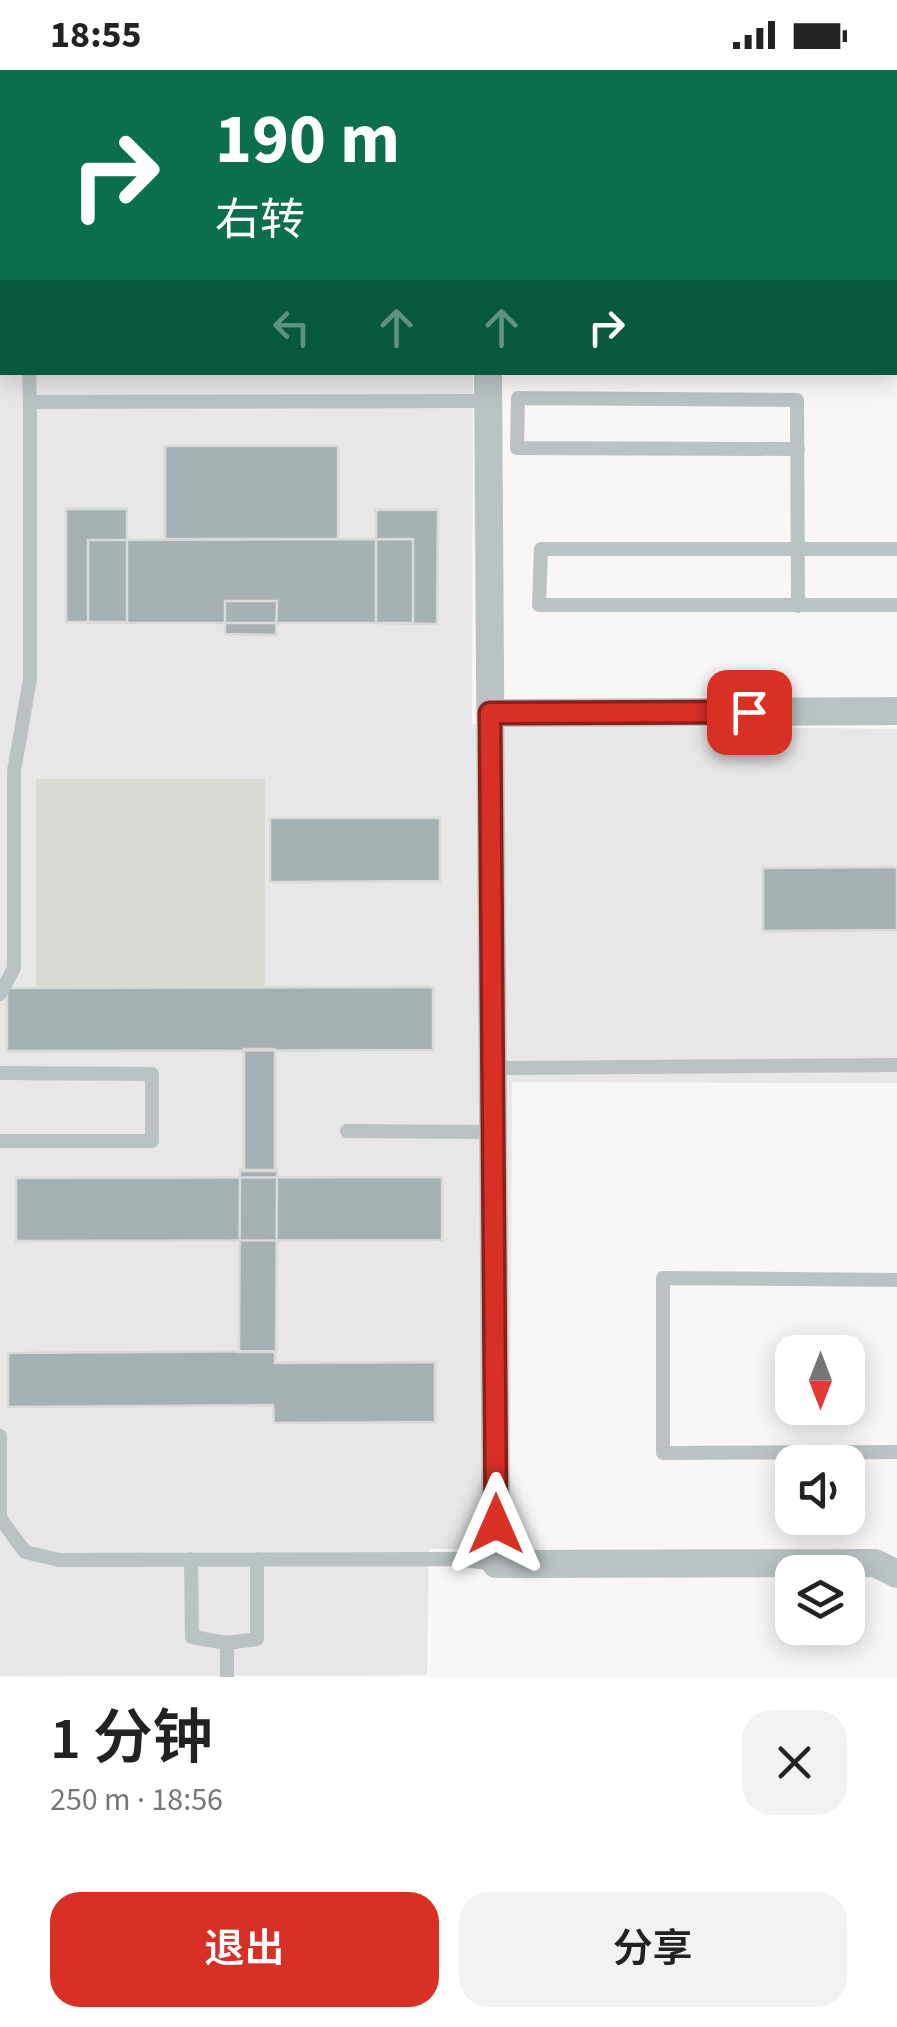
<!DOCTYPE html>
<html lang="zh">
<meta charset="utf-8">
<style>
body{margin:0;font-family:"Source Sans 3","Noto Sans SC",sans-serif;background:#f2f2f2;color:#222;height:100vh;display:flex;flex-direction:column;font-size:38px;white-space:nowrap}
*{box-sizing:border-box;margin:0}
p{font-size:32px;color:#767676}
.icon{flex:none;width:55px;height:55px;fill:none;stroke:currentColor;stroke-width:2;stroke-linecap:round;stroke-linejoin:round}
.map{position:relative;height:1607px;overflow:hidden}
.panel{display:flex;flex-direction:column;background:#fff;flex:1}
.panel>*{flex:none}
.guide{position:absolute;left:0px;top:0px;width:898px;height:305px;box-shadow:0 5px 25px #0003;background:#0b6e4f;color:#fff;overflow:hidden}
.needle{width:65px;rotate:180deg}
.buttons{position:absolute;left:775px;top:1265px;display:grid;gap:20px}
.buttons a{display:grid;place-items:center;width:90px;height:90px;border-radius:20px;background:#fff;box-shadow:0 5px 25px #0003;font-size:50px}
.pin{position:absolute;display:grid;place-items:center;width:85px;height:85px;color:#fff;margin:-42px;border-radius:20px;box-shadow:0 5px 15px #0006}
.me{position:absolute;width:110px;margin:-55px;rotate:0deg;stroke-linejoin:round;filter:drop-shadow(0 0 8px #0008)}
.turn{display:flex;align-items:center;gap:35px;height:210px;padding:0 50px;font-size:45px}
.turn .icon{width:130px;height:130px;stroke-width:2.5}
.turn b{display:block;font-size:70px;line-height:85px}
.lanes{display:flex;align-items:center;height:95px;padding:0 50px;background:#0003;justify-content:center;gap:50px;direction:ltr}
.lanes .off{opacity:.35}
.round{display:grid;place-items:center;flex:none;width:105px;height:105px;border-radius:30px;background:#f2f2f2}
.overview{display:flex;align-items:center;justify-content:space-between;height:170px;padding:0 50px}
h1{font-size:60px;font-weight:600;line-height:75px}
.primary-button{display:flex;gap:20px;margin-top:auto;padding:20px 50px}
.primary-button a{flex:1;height:115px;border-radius:30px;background:#d93025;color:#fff;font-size:40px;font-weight:600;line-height:115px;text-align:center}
.primary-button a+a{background:#f2f2f2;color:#222}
.status{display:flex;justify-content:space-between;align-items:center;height:70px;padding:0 50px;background:#fff;direction:ltr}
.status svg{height:28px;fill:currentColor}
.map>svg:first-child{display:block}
.built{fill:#e6e7e6}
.green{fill:#d9dcd5}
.building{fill:#a4b0b2;stroke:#d9d9d8;stroke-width:2.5}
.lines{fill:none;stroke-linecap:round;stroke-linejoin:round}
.lane{stroke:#bbc2c3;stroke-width:14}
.street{stroke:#bbc2c3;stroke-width:28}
.secondary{stroke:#d4d9db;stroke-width:38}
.primary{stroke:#d4d9db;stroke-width:42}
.route-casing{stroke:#8d1f18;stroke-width:25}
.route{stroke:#d93025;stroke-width:18}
</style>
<div class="status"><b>18:55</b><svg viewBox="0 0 49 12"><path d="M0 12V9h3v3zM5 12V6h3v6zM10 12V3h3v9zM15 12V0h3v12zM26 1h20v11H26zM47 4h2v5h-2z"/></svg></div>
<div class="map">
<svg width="897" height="1607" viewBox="0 0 897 1607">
<rect width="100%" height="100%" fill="#f8f7f5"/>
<path class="built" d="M0 135H2V302L473 303 472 654 897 659V1013L512 1012 510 1479H429L427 1605 0 1606Z"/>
<path class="green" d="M36 709H265V918H36Z"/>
<path class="building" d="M165 376H338V469H165Z
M66 439H127V552H66Z
M376 440H438L437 554 376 553Z
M413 469V553H88V470Z
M225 531H277L276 565 225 564Z
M270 748H440V811L270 812Z
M897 797V860L763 861V798Z
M433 917V980L7 981V918Z
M244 979H275V1101H244Z
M240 1100H277L276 1282H239Z
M442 1107V1170L16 1171V1108Z
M275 1281V1293L435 1292V1352L274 1353 273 1335 8 1337V1283Z"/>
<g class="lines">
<path class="lane" d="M29 302 30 332 488 331
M798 379 517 378 518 328 797 330 798 536
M897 479H541L539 535H897
M0 924 14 898V701L30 609V332
M492 998 897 995
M0 1003 152 1004V1071H0
M347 1061 493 1062
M897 1210 663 1208V1383L897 1382
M0 1366V1448L25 1482 59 1490 456 1489 496 1494
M191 1489 192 1567 227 1573 257 1569V1489
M227 1607V1573"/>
<path class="street" d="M488 302 496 1494 875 1493 897 1504
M490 643 897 641"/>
<path class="secondary" d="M693 0V2"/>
<path class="primary" d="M895 5H897
M0 7H2
M895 72H897
M0 74H2"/>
</g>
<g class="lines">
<g class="route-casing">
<path id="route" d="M496 1454 490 643 749 642"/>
</g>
<use href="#route" class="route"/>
</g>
</svg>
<div class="buttons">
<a><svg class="needle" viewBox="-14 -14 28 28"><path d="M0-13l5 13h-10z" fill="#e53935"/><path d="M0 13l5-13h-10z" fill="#767676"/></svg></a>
<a><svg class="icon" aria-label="sound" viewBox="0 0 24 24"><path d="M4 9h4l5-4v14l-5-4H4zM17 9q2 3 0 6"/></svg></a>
<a><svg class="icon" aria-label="layers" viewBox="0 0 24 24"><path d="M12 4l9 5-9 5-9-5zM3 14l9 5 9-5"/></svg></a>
</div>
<div class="pin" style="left:749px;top:642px;background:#d93025"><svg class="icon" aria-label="arrive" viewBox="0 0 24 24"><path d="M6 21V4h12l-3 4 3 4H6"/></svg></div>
<svg class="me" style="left:496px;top:1454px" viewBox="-20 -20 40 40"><path d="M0-17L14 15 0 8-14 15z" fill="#d93025" stroke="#fff" stroke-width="4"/></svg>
<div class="guide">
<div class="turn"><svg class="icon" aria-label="right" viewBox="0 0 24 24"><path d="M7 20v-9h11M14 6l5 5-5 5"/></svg><div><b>190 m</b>右转</div></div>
<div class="lanes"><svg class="icon off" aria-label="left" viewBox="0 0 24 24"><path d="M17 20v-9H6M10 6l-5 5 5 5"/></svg><svg class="icon off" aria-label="ahead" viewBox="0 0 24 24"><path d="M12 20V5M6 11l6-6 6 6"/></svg><svg class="icon off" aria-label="ahead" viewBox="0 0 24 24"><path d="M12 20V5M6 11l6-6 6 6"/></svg><svg class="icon" aria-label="right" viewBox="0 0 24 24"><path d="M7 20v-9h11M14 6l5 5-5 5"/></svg></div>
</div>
</div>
<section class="panel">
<div class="overview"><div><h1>1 分钟</h1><p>250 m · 18:56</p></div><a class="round"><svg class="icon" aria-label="close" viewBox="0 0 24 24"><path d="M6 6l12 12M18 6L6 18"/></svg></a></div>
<div class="primary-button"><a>退出</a><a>分享</a></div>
</section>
